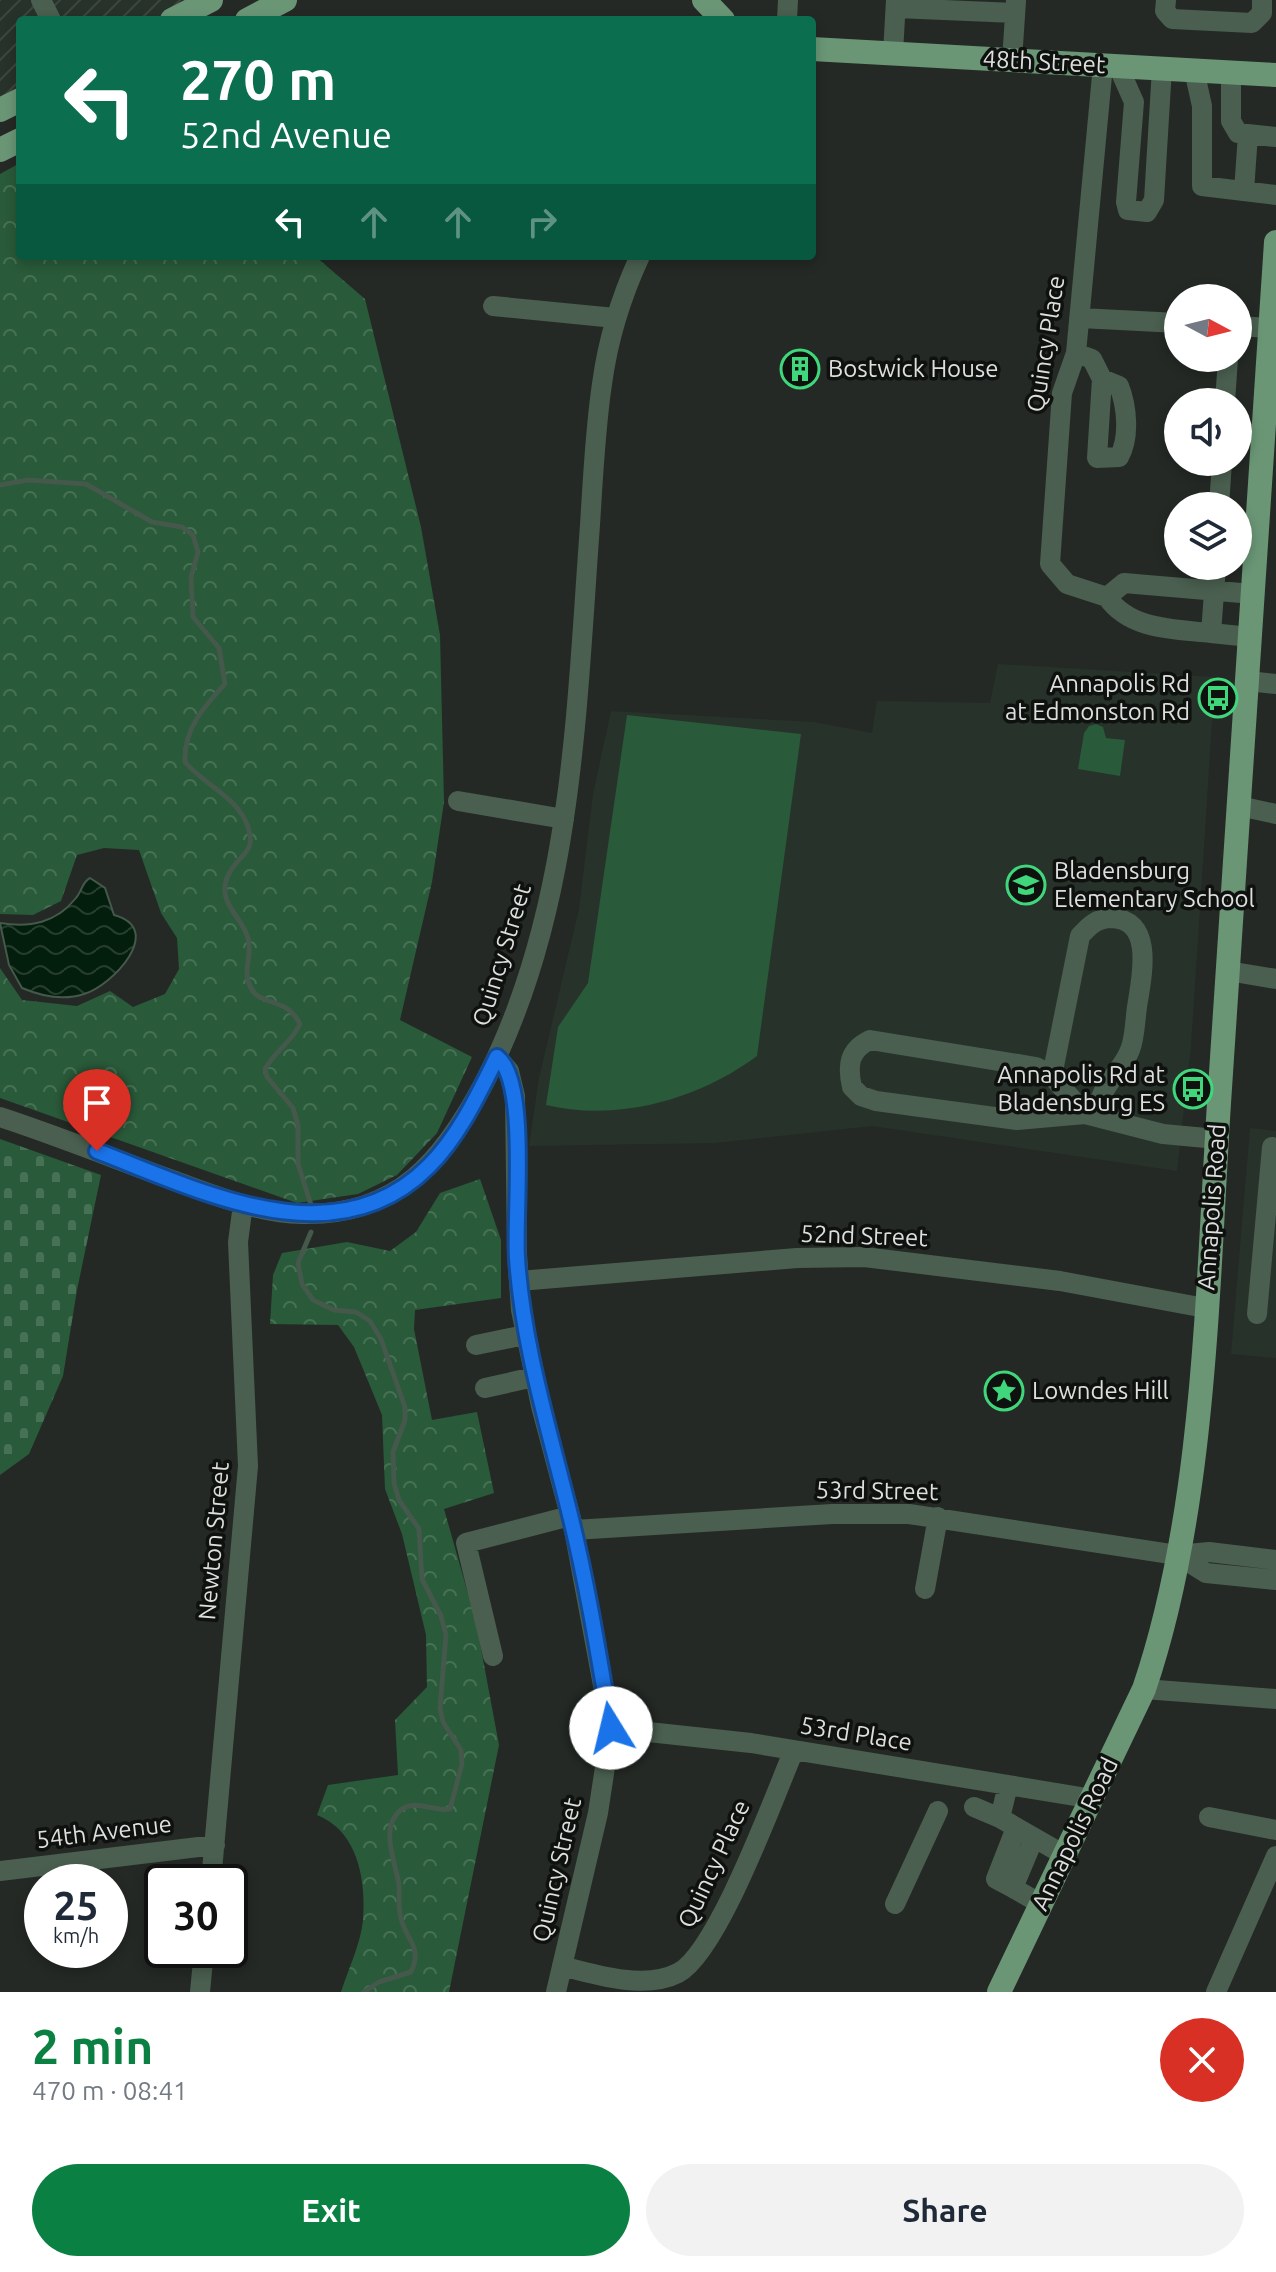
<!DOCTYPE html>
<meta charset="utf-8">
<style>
body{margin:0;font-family:Ubuntu,sans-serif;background:#f2f2f3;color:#1f2937;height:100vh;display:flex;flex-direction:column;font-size:30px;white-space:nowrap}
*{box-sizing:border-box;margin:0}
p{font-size:26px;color:#747a83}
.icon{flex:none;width:44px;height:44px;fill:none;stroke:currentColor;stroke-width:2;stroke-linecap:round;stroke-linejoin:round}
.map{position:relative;height:1992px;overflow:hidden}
.details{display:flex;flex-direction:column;background:#fff;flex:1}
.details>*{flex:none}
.hud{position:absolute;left:16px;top:16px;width:800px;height:244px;border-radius:8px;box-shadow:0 4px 12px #0003;background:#0b6e4f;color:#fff;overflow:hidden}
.needle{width:52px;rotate:97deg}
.buttons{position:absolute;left:1164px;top:284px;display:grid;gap:16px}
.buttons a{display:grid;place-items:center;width:88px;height:88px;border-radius:50%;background:#fff;box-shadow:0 4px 12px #0003;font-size:40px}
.speed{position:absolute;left:24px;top:1864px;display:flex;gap:16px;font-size:40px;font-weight:700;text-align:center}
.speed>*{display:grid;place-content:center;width:104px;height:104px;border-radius:50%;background:#fff;box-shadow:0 4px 12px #0003;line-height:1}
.speed small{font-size:20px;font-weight:400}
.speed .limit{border:4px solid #111;border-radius:12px;background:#fff;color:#111}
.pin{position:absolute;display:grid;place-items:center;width:68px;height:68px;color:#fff;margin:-82px -34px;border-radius:50% 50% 50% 0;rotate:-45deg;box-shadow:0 0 8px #0007}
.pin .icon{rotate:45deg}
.me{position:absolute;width:88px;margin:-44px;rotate:351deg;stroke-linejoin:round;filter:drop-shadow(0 0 6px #0008)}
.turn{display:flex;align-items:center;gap:28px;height:168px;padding:0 32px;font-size:36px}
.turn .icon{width:104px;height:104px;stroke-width:2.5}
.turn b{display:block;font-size:56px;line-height:68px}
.lanes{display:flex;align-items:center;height:76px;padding:0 32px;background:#0003;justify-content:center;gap:40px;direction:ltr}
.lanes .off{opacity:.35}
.round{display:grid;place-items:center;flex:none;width:84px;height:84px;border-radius:42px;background:#f2f2f3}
.head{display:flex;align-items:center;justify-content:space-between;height:136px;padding:0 32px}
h1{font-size:48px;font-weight:600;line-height:60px;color:#0b8043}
.cta{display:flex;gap:16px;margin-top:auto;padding:16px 32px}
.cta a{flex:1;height:92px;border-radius:48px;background:#0b8043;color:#fff;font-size:32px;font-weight:600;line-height:92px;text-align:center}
.cta a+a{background:#f2f2f3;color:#1f2937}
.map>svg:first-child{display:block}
.built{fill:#27322a}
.industrial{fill:url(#industrial-furrows)}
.forest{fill:url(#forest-crowns)}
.cemetery{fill:url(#cemetery-stones)}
.green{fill:#295a39}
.water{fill:url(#water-waves);stroke:#44584b;stroke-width:2}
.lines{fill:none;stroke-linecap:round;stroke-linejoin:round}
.stream{stroke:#44584b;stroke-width:5}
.minor{stroke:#4a5f4f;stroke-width:20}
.major{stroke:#6a9676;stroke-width:24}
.route-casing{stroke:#114b97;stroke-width:20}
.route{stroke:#1a73e8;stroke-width:14}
.labels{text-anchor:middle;stroke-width:7;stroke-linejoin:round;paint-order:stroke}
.street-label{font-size:24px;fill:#dcdfdd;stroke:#0f110f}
.poi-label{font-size:24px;fill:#dcdfdd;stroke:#0f110f;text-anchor:start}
</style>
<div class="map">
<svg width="1276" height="1992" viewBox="0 0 1276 1992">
<defs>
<pattern id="industrial-furrows" width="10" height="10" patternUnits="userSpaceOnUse" patternTransform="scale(2)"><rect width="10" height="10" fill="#27322a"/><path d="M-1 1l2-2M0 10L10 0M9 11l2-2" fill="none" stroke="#3c463e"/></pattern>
<pattern id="forest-crowns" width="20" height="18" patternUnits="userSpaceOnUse" patternTransform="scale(2)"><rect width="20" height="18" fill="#295a39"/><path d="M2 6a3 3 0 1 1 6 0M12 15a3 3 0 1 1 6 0" fill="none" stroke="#477155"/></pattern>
<pattern id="cemetery-stones" width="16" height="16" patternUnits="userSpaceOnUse" patternTransform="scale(2)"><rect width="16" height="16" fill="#295a39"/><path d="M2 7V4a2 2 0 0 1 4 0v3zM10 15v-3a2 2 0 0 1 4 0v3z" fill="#477155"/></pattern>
<pattern id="water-waves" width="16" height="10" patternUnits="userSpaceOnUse" patternTransform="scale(2)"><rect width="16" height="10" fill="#031e0c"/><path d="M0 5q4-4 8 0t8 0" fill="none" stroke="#273e2f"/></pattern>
</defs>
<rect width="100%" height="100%" fill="#242925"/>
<path class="built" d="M998 664 1215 677 1191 1046 1177 1171 872 1126 715 1143 529 1146 539 1078 579 909 593 794 611 711 814 722 872 733 877 701 990 703Z
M1250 1128 1276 1131V1358L1231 1354Z"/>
<path class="industrial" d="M0 0H211L172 20H20V100L0 110Z"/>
<path class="forest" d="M20 163V256H315L365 299 421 527 440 635 444 802 432 882 400 1020 472 1057 437 1133 397 1175 358 1194 297 1203 0 1098V968L22 1000 77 1006 110 991 133 1007 165 994 179 969 177 938 161 913 139 850 104 848 77 855 61 901 33 915 0 914V174Z
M480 1179 501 1240V1298L415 1310 414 1329 432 1420 477 1412 494 1493 444 1509 476 1622 499 1745 449 1992H341C348 1970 361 1943 363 1920 366 1880 358 1831 317 1815L328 1785 398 1775 395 1720 427 1687 426 1635 402 1534 385 1489 382 1415 354 1347 338 1325 270 1324 273 1275 282 1253 347 1242 390 1251 416 1232 440 1193Z"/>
<path class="cemetery" d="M0 1139 101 1175 77 1290 63 1376 29 1454 0 1475Z"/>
<path class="green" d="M627 715 801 734 757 1056C698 1100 617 1122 546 1105L558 1027 588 983Z
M1096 724 1103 727 1106 738 1125 740 1120 776 1078 769 1084 733 1089 726Z"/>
<path class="water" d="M90 878 105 888 114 915C166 929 112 986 84 994 63 1001 41 996 22 988L9 965 0 923C30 928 56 923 76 898 82 891 82 882 90 878Z"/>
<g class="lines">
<path class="stream" d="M0 485 28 480 86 484 152 522 182 527 193 535 198 552 191 577 193 617 219 648 225 684C203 708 184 728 185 762 205 786 237 796 248 827 258 855 235 855 227 878 217 903 243 918 248 938 253 955 242 970 250 986 259 1008 286 995 300 1024 291 1043 275 1051 265 1069L267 1077 293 1108 298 1125V1164L311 1205
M311 1232 298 1263 302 1284 313 1300 334 1310 356 1312 370 1321 381 1339 405 1407V1420L393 1452 394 1483 399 1500 419 1529 422 1579 441 1616 446 1635 440 1708 443 1722 461 1750 462 1764 450 1809C434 1812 416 1799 402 1809 378 1826 396 1863 399 1885 400 1898 397 1909 402 1922 409 1943 422 1948 411 1972L379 1982 364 1992"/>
<path class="minor" d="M41 0 51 20
M1166 0 1165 11 1172 19 1252 23 1262 13V0
M896 8 1015 13
M787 20 788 0
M893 53 896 0
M1012 60 1016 1
M1103 65 1076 353 1062 393 1050 564 1067 584 1107 597
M1118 66 1134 102 1126 202 1128 210 1147 212 1154 200 1162 68
M1194 70 1202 106V186L1276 195
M1231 72V121L1238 133 1276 137
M1244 191 1248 134
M493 306 615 318
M1080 318 1178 323
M1238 326 1270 328
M1076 353 1092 359 1102 379 1097 458 1119 457C1130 438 1127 406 1119 386L1102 379
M1225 402 1228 358
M1219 506 1222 462
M1216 566 1211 633 1250 637
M1211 633C1173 629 1130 630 1107 597L1124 583 1253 594
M1247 681 1276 684
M458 801 564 819
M1239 806 1276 814
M1228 971 1276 979
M497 1057 509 1071 515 1096 517 1254 521 1310 541 1406 574 1530 611 1728 598 1813 556 1992
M1052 1076 1080 936C1089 926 1097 918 1111 918 1156 919 1141 980 1137 1007 1135 1020 1135 1038 1130 1050 1120 1075 1097 1087 1098 1116
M1085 1114 1052 1076 1036 1067 870 1040C849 1050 847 1065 852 1087L861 1096 876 1101 1017 1120 1085 1114 1163 1134 1217 1139
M0 1117C58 1136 115 1159 172 1180 214 1195 257 1213 302 1214 397 1216 443 1161 484 1083 573 912 576 713 590 525 593 478 595 431 602 384 608 339 621 297 640 256
M519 1281 797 1258 864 1257 1060 1281 1205 1308
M1257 1314 1272 1147
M476 1345 525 1335
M485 1388 534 1377
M574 1530 832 1514H909L1177 1555 1209 1552 1276 1560
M1177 1555 1206 1573 1276 1580
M925 1589 938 1517
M493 1656 466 1543 570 1516
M1144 1689 1276 1699
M611 1728 751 1743 1093 1799
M1008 1785 1000 1818 1066 1856
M974 1807 1000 1818
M1209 1817 1276 1830
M1034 1838 1013 1888 1041 1904
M0 1871 215 1845
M211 1882 248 1466 238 1242 243 1204
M1013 1888 996 1879 1016 1828
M895 1904 938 1811
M562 1966C596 1975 645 1990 678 1973 718 1952 774 1797 794 1750
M200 1992 204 1950
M1216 1992 1276 1856"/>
<path class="major" d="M704 0 723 20
M172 20 211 0
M247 20 285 0
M812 49 1276 75
M0 110 20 100
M0 150 20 140
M999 1992 1144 1689C1205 1510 1207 1292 1219 1103 1237 816 1256 529 1276 242"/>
</g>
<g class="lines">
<g class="route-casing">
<path id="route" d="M97 1151C199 1190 335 1261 429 1166 459 1136 478 1095 497 1057 529 1081 514 1215 517 1258 523 1348 550 1432 571 1519 588 1588 599 1658 611 1728"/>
</g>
<use href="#route" class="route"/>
</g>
<defs>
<g id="building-ring" transform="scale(2)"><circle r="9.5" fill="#0f110f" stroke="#40d77c" stroke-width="1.5"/><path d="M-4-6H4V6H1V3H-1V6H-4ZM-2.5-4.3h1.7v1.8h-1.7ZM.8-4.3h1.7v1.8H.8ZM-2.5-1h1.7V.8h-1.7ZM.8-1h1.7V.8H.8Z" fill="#40d77c"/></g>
<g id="bus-ring" transform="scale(2)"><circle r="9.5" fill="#0f110f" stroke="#40d77c" stroke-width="1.5"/><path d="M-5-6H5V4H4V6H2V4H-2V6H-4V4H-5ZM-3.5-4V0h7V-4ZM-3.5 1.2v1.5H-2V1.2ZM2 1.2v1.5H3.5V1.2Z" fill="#40d77c"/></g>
<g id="school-ring" transform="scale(2)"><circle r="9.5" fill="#0f110f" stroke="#40d77c" stroke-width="1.5"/><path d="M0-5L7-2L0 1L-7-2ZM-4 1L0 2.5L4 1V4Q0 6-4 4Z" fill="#40d77c"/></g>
<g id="sight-ring" transform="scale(2)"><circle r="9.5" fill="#0f110f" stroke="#40d77c" stroke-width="1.5"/><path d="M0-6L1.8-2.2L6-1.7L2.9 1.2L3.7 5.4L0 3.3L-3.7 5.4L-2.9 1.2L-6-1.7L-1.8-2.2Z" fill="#40d77c"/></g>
</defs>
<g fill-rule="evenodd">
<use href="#building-ring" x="800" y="369"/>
<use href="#bus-ring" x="1218" y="698"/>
<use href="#school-ring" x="1026" y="885"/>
<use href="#bus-ring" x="1193" y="1089"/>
<use href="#sight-ring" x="1004" y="1391"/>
</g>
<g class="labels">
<g class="street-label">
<text transform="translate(1044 62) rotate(3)" y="8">48th Street</text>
<text transform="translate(1046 344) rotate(-81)" y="8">Quincy Place</text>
<text transform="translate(502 955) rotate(-73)" y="8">Quincy Street</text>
<text transform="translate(1212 1207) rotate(-86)" y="8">Annapolis Road</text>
<text transform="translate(864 1236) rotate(2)" y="8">52nd Street</text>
<text transform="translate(877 1491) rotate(1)" y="8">53rd Street</text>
<text transform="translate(214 1541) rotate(-85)" y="8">Newton Street</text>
<text transform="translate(856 1734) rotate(9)" y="8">53rd Place</text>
<text transform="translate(104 1832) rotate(-7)" y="8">54th Avenue</text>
<text transform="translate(1075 1834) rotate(-64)" y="8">Annapolis Road</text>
<text transform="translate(714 1864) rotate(-65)" y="8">Quincy Place</text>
<text transform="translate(557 1870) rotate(-77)" y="8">Quincy Street</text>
</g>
<g class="poi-label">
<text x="828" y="377">Bostwick House</text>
<text x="1190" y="692" text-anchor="end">Annapolis Rd<tspan x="1190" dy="28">at Edmonston Rd</tspan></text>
<text x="1054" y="879">Bladensburg<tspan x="1054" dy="28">Elementary School</tspan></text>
<text x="1165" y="1083" text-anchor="end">Annapolis Rd at<tspan x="1165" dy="28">Bladensburg ES</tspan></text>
<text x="1032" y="1399">Lowndes Hill</text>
</g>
</g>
</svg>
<div class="buttons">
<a><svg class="needle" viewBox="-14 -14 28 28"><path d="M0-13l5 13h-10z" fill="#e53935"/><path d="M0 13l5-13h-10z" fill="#747a83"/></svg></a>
<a><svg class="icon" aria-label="sound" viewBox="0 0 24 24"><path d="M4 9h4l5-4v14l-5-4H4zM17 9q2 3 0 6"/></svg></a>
<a><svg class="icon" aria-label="layers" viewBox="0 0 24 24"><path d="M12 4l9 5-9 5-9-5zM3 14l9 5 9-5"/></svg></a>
</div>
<div class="speed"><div>25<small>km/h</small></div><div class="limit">30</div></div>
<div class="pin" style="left:97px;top:1151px;background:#d93025"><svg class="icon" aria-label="arrive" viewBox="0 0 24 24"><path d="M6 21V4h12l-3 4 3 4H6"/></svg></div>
<svg class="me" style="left:611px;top:1728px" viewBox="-20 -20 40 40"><circle r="19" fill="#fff"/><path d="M0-13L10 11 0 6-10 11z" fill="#1a73e8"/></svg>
<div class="hud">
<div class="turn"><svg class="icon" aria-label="left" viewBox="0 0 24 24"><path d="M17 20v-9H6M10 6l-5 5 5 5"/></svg><div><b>270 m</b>52nd Avenue</div></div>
<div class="lanes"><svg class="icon" aria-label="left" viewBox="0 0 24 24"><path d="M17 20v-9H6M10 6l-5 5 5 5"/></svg><svg class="icon off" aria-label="ahead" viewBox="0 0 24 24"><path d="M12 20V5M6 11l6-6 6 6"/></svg><svg class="icon off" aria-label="ahead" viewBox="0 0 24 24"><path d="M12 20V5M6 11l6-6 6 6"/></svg><svg class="icon off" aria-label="right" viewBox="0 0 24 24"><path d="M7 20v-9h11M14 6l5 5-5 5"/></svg></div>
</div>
</div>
<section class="details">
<div class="head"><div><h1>2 min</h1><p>470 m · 08:41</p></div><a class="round" style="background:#d93025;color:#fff"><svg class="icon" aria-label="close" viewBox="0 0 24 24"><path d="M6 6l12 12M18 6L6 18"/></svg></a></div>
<div class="cta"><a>Exit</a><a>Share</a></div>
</section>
